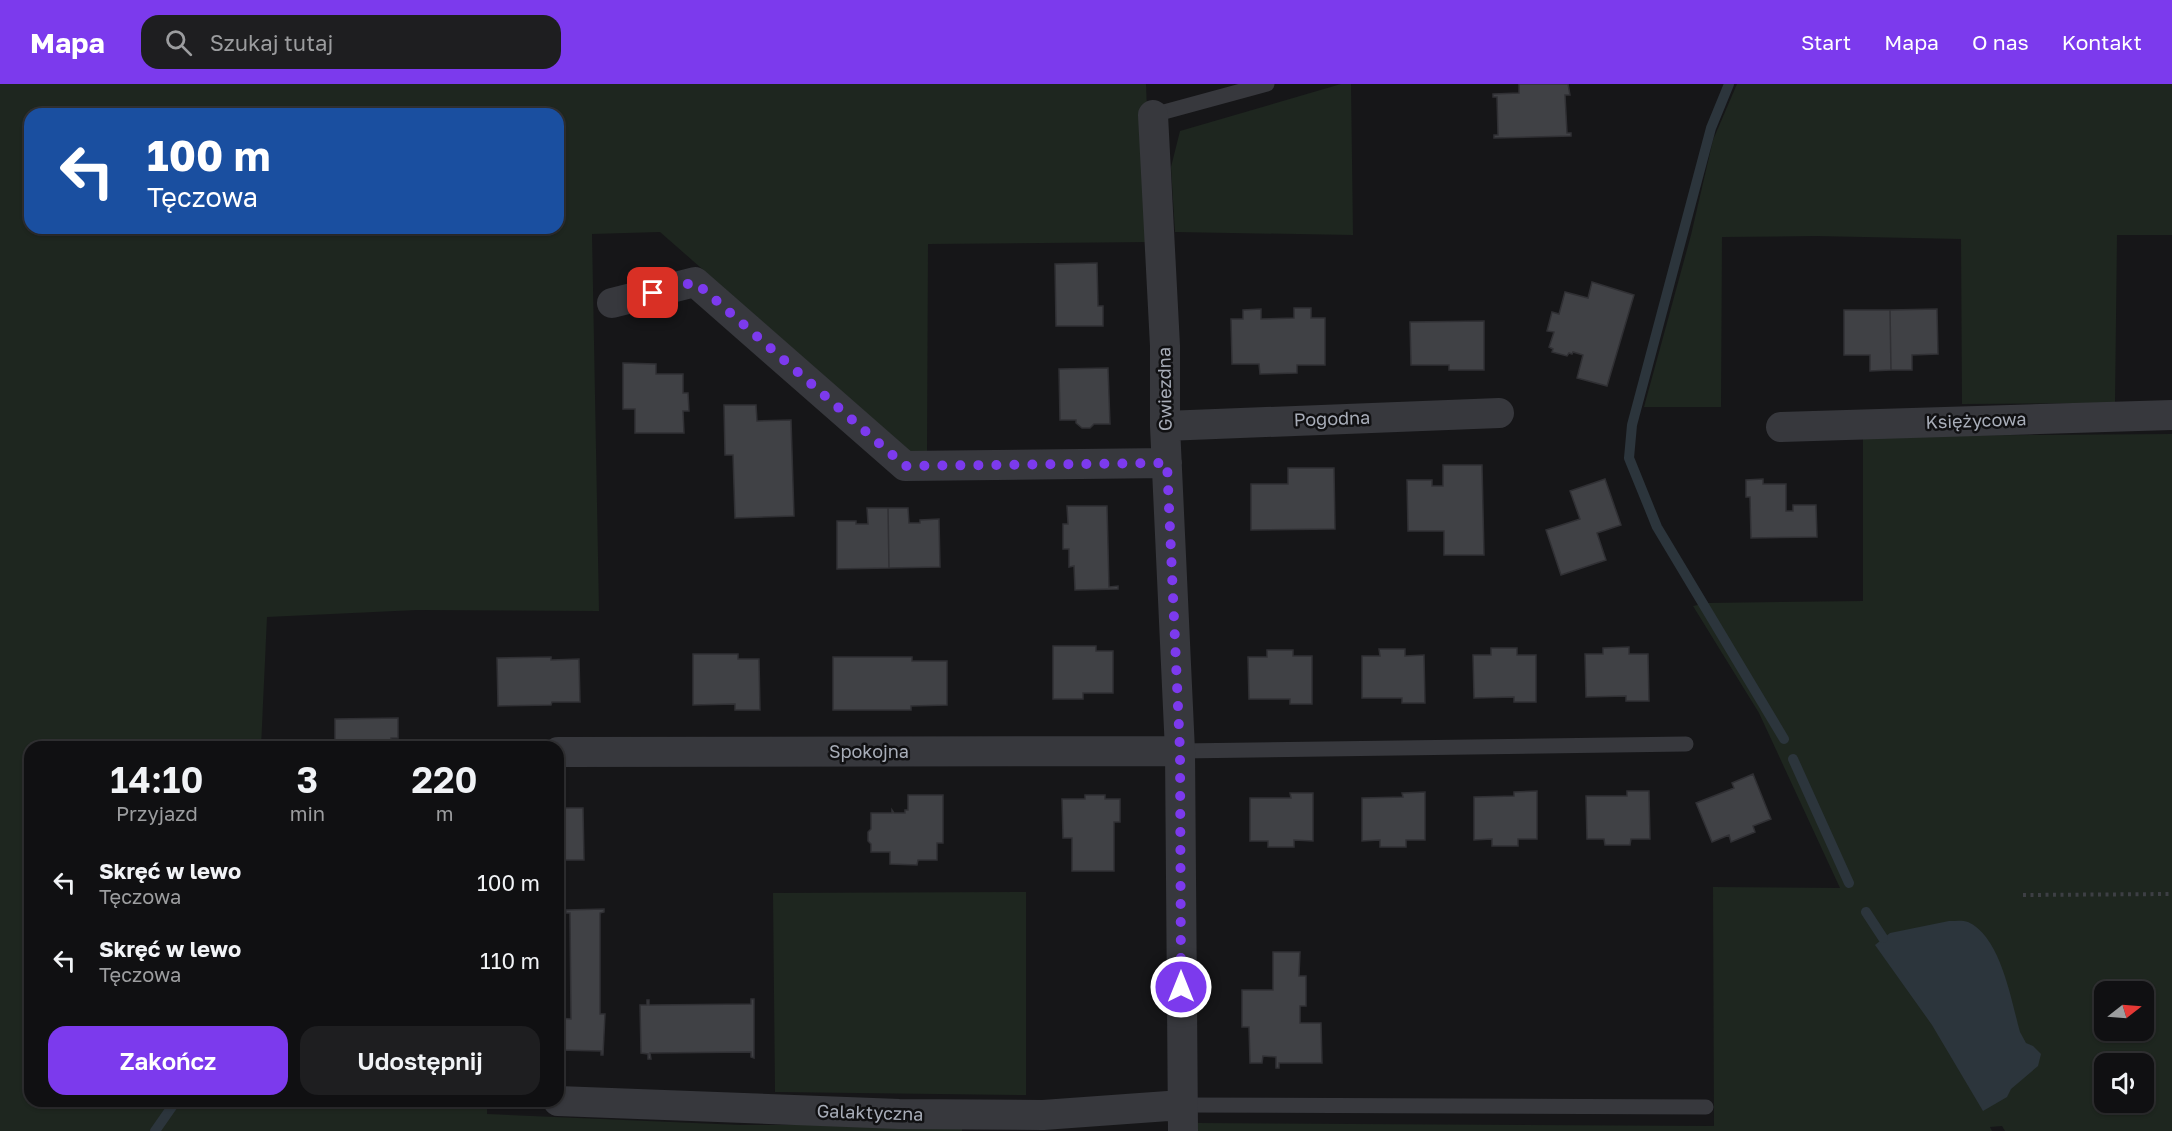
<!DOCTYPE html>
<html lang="pl">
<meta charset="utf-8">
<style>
body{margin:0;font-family:"Golos Text",sans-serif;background:#1e1e20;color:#f1f3f6;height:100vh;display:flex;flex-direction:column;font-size:22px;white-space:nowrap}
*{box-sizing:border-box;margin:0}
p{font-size:20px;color:#9c9d9f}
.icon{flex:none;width:33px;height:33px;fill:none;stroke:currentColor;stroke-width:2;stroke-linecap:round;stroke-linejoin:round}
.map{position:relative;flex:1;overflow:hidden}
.drawer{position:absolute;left:24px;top:657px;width:540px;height:366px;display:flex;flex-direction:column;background:#101012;border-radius:18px;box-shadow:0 2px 4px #0004,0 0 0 2px #303032}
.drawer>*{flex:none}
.guide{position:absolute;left:24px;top:24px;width:540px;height:126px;border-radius:18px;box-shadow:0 2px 4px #0004,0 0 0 2px #303032;background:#1a4fa0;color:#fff;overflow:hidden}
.needle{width:39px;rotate:73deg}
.fabs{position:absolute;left:2094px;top:897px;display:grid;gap:12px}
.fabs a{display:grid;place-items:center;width:60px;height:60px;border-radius:12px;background:#101012;box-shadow:0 2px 4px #0004,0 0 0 2px #303032;font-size:30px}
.pin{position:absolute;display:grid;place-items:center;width:51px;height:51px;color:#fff;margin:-26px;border-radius:12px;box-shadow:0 3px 9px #0006}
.me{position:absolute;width:66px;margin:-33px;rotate:0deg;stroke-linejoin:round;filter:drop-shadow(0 0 4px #0008)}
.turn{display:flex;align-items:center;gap:21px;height:126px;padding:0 24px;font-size:27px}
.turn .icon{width:78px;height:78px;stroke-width:2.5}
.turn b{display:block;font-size:42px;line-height:51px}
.eta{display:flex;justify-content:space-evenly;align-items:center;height:102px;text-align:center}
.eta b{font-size:36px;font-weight:600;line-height:42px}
.button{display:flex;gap:12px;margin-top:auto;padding:12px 24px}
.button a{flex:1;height:69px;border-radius:18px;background:#7c3aed;color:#fff;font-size:24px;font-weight:600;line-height:69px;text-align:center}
.button a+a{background:#1e1e20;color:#f1f3f6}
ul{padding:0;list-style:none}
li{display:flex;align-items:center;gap:18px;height:78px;padding:0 24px}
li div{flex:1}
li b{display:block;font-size:22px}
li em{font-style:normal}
header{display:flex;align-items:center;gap:36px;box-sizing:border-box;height:84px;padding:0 30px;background:#7c3aed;color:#fff}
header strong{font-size:28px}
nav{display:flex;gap:33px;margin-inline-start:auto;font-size:21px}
.search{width:420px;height:54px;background:#1e1e20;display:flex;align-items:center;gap:15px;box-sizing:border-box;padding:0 21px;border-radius:18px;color:#9c9d9f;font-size:22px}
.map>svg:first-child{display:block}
.green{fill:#1e261f;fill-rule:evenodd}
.water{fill:#2c353c}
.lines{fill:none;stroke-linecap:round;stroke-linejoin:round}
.stream{stroke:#2c353c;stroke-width:10}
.building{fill:#404145;stroke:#303034;stroke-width:1.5}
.path{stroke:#3d3f44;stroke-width:4;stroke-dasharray:3 4.5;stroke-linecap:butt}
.service{stroke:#37383d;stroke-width:15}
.minor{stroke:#37383d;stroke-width:30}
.route{stroke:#7c3aed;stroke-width:10;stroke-dasharray:0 18}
.labels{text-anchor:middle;stroke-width:5;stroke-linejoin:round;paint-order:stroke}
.street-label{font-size:18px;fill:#a8adb8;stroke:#111113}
</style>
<header>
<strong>Mapa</strong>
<div class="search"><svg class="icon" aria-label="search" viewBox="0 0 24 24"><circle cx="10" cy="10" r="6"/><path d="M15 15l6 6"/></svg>Szukaj tutaj</div>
<nav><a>Start</a><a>Mapa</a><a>O nas</a><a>Kontakt</a></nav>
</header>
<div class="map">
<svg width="2172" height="1047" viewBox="0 0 2172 1047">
<rect width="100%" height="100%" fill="#161618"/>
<path class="green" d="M0 0H1146L1152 158 928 160 927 367 911 368 660 148 592 150 599 527 417 526 267 533 261 663H30V1017H487V1030L741 1041H962V1047H0ZM30 30H558V144H30Z
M1341 0H1351L1353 151 1175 148 1171 83 1180 47Z
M1737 0H2172V151H2117L2115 319 1962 320 1961 155 1815 152 1722 153 1721 323H1644L1691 151 1713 56Z
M2172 350V1047H2005L2002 1042 1990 1043 1992 1047H1198L1197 1039 1714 1042 1713 803 1840 804 1759 629 1693 522 1707 519 1863 517V352ZM2104 908H2144V946H2104ZM2104 980H2144V1018H2104Z
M1026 808V1011L775 1008 773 809Z"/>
<path class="water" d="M1949 837C1955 837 1963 836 1968 838 2001 853 2011 916 2020 948L2026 959 2033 962 2041 970 2038 982 2011 1005 2007 1013 1983 1027 1932 941 1875 861 1890 849Z"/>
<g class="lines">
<path class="stream" d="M1729 0 1711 44 1632 341 1629 374 1657 443 1784 655
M1793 675 1849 799
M1866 828 1883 854
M155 1047 176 1017"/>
</g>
<path class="building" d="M1519 0H1568L1570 11H1565L1567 49H1571V52L1494 54V51H1498L1497 13H1493V10L1519 9Z
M1097 179 1098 222H1103V242H1056L1055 180Z
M1592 198 1634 211 1607 302 1577 294 1583 271 1573 268 1572 270 1569 269 1567 272 1552 268 1553 265 1549 263 1554 248 1547 247 1552 228 1559 230 1565 208 1588 214Z
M1294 224H1311V234H1325V281H1297V289L1260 290 1259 280H1232L1231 235H1243V226L1261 225V235L1294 234Z
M1937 225 1938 270 1912 271V286H1891L1890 226Z
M1844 226H1890L1891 286 1870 287V271H1844Z
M1484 237V286H1449V281H1411L1410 238Z
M623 279 656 280V290H683V309H688L689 327H683L684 349H635V325H623Z
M1108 284 1110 340H1094L1090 344H1082L1076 339V336H1060L1059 285Z
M724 321H756L757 337 791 336 794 432 735 434 733 371H725Z
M1443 381H1482L1484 471H1444V447H1408L1407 396H1432V402H1443Z
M1288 384H1334L1335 445 1251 446V400H1288Z
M1605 395 1621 441 1597 449 1606 476 1561 491 1546 446 1580 435 1570 407Z
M1763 395V400H1786V427H1793V421H1816L1817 453 1751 454 1750 413H1746V396Z
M1067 422H1107L1109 503 1118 502V505L1075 506 1074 482 1069 483V465H1063V440H1068Z
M867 424H888L889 484 837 485V437H856V440H868Z
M888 424H908L909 439H920V436L939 435 940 483 889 484Z
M1053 562H1096V567H1113V609H1083V615H1053Z
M1629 563V570H1648L1649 617H1626V612L1586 613 1585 570H1603V564Z
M1491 564H1517V571H1536V618H1514V613L1474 614 1473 571H1491Z
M1379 565H1405V572L1424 571 1425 619H1402V614H1362V572H1380Z
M1267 566H1293V572H1312V620H1290V615H1249L1248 573H1267Z
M693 570H738V575H759L760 626H735V620L693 621Z
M551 573V576L579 575 580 618H552L551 621 498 622 497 574Z
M833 573H912V577H947V621L911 622V626H833Z
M398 634V654H391V663H335V635Z
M1753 690 1771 735 1753 742 1755 748 1731 758 1729 751 1712 758 1696 719 1734 704 1732 699Z
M1537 707V755H1518V762H1492V755L1474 756V713L1514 712V708Z
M1627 707H1649L1650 755H1631L1630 761H1605L1604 755H1587L1586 712H1627Z
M1425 708V756H1406V763H1380V756L1362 757V714L1403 713 1402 709Z
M1290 709H1313V757L1294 756V763H1268V757H1250V714H1291Z
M908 711H943V759H937V776H918L917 781 890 780V768H871V760L868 757V748L871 745V729H892V726L894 729H905V726H908Z
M1085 711H1105V715H1120V738H1114V787H1072V754H1063L1062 715H1085Z
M558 724H583L584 776H558Z
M604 825V828L600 829V930H605L603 971H601V967L558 966V934L571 935 570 829H566V826Z
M1273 868H1300L1299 892H1306V922H1300V939H1321L1322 979H1279V984H1276V973L1263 972 1262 979H1250L1249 943H1242V906H1273Z
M751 915H754V974L751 973V968L650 969 651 975H648V970L641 969 640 921H647V916H649V921L751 920Z"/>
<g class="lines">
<path class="path" d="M2023 811 2172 810"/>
<path class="service" d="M1153 31 1267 0
M1180 667 1686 660
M1182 1021 1706 1023"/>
<path class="minor" d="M1153 31 1165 262V342L1180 667 1183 1047
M612 219 695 198 905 382 1167 379
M1165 342 1499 329
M1781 343 2172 331
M558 668 1180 667
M558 1017 899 1030 1043 1031 1182 1021"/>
</g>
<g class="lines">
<path class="route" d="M653 209 695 198 905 382 1167 379 1180 667 1181 903"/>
</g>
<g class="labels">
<g class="street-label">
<text transform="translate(1165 305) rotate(-91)" y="6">Gwiezdna</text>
<text transform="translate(1332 335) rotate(-2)" y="6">Pogodna</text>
<text transform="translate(1976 337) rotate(-2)" y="6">Księżycowa</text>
<text x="869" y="674">Spokojna</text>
<text transform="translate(870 1029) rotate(2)" y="6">Galaktyczna</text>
</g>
</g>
</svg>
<div class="fabs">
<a><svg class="needle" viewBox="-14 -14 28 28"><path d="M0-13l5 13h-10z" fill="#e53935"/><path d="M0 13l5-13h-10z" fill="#9c9d9f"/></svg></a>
<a><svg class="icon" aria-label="sound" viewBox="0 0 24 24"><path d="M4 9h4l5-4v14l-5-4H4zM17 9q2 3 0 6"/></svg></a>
</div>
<div class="pin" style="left:653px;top:209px;background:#d93025"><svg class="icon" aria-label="arrive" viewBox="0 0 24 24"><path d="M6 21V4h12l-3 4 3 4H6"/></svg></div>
<svg class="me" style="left:1181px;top:903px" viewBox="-20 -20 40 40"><circle r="17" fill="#7c3aed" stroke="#fff" stroke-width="3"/><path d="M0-11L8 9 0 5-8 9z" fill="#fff"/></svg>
<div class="guide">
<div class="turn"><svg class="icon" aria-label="left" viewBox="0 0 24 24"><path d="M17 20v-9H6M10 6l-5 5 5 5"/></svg><div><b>100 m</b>Tęczowa</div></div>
</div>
<section class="drawer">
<div class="eta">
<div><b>14:10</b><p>Przyjazd</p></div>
<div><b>3</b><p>min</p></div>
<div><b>220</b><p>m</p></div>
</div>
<ul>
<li><svg class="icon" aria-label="left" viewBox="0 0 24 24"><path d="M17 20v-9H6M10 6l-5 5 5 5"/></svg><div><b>Skręć w lewo</b><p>Tęczowa</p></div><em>100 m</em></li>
<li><svg class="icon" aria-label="left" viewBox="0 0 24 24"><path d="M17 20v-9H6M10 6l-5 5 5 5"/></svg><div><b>Skręć w lewo</b><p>Tęczowa</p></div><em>110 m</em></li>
</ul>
<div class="button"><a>Zakończ</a><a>Udostępnij</a></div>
</section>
</div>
